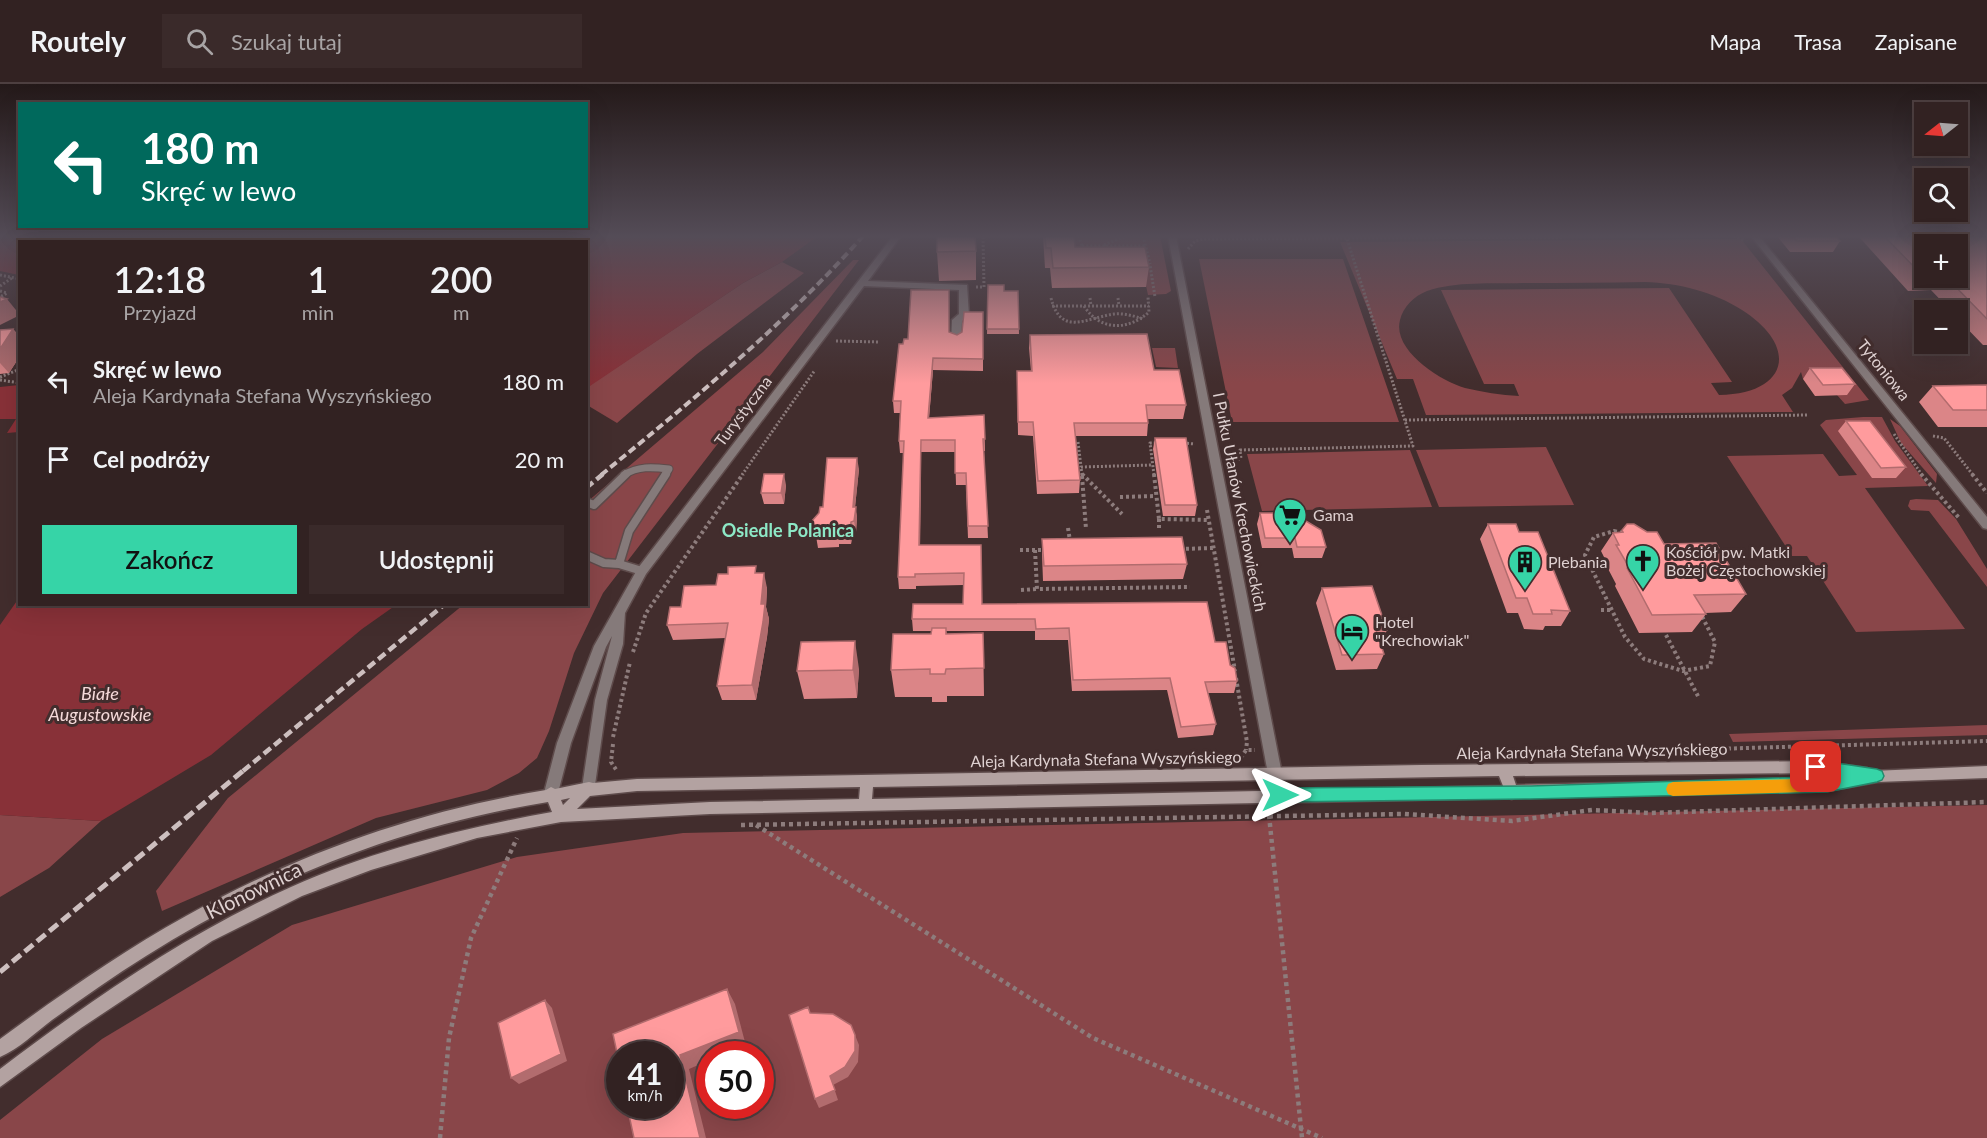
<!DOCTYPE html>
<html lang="pl">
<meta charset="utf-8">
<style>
body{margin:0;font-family:Lato,sans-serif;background:#3a2a2a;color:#f1f3f6;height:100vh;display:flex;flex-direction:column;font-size:22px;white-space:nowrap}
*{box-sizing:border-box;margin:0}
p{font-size:20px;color:#a8a4a5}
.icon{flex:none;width:33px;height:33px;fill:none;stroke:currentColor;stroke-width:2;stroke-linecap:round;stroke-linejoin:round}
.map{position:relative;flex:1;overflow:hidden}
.side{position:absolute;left:18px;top:156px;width:570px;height:366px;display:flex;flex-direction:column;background:#322222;border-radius:0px;box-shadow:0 6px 24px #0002,0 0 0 2px #4d3f40}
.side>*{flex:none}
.banner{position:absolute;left:18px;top:18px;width:570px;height:126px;border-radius:0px;box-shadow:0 6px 24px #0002,0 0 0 2px #4d3f40;background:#00695c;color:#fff;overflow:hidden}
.needle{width:39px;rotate:253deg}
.fabs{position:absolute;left:1914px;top:18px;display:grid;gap:12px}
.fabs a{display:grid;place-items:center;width:54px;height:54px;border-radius:0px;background:#322222;box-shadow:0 6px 24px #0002,0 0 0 2px #4d3f40;font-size:30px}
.speed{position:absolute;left:606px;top:957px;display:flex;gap:12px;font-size:30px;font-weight:700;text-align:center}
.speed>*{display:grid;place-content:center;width:78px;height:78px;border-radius:50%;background:#322222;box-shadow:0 6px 24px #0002,0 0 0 2px #4d3f40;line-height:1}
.speed small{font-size:15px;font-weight:400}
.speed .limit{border:9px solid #d22;background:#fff;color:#111}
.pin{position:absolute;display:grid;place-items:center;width:51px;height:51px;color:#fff;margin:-26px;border-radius:12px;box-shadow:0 3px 9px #0006}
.me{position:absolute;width:66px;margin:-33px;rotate:90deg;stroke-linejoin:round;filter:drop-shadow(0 0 4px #0008)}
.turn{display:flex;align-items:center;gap:21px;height:126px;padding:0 24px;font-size:27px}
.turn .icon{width:78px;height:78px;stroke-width:2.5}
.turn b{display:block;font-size:42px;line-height:51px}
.eta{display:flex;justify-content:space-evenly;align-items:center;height:102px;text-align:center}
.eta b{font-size:36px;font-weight:600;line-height:42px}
.action{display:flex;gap:12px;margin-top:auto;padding:12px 24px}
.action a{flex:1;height:69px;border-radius:0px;background:#36d4a7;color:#111;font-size:24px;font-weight:600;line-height:69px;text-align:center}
.action a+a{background:#3a2a2a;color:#f1f3f6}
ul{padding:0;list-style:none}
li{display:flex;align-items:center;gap:18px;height:78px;padding:0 24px}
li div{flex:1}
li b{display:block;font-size:22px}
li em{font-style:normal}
header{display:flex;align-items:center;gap:36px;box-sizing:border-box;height:84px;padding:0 30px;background:#322222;border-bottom:2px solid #4d3f40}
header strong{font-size:28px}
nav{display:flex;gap:33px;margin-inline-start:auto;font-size:21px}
.search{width:420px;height:54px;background:#3a2a2a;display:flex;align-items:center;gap:15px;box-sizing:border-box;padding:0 21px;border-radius:0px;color:#a8a4a5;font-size:22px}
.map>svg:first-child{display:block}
.green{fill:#894649;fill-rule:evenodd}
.water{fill:#883138}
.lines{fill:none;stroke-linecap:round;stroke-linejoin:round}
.service-far1-casing{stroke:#5e4b4b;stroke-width:9}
.service-casing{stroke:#5e4b4b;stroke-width:11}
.minor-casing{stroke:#5e4b4b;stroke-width:3}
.secondary-casing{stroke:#5e4b4b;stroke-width:3}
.path-far2{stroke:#8d7c7c;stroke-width:3;stroke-dasharray:2 2;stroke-linecap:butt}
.path-far1{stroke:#8d7c7c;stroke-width:4;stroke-dasharray:3 3;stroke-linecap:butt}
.path{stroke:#8d7c7c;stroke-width:4.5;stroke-dasharray:4 4;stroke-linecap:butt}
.service-far1{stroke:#857a7a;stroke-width:7}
.service{stroke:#857a7a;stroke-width:8}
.minor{fill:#857a7a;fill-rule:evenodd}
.secondary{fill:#b3a2a1;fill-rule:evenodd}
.rail-far2{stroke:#cdbfbf;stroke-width:4;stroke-dasharray:8 4;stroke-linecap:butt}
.rail-far1{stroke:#cdbfbf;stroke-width:4.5;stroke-dasharray:9 4.5;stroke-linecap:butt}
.rail{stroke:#cdbfbf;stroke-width:5;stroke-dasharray:11 5;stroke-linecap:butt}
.wall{fill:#db8587;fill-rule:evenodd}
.shaded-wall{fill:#b26c6e}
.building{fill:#ff9b9d;stroke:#b26c6e;stroke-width:1.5}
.route{fill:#36d4a7;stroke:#238a6d;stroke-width:1.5}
.slow{fill:#f59e0b}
.labels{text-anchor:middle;stroke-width:6;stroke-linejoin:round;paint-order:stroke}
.street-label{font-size:16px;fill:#dfd1d1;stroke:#422d2d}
.poi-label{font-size:16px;fill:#dfd1d1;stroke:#422d2d;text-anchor:start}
.neighbourhood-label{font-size:18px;font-weight:bold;fill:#8de8c6;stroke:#422d2d}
.water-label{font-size:18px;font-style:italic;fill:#f4d9d9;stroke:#422d2d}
.near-street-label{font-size:20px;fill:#dfd1d1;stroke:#422d2d}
</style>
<header>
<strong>Routely</strong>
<div class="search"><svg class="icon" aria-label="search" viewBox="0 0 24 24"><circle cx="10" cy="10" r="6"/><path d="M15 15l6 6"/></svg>Szukaj tutaj</div>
<nav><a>Mapa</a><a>Trasa</a><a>Zapisane</a></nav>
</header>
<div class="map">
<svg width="1987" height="1054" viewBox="0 0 1987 1054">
<rect width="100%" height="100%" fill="#422d2d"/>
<path class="green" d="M1066 152H1160L1171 207 1166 210 1148 211 1142 183 1069 184Z
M1741 155 1869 316 1845 320 1837 311 1846 310 1834 295H1803L1801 288 1792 304 1782 311 1793 328 1426 331 1413 295H1397L1340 158ZM1645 198C1679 199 1714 208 1742 226 1800 263 1788 310 1719 311L1711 299 1732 298 1669 204 1441 206 1484 300H1514L1519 312C1501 311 1482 308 1465 304 1440 297 1392 266 1400 236 1403 223 1414 212 1427 207 1456 197 1491 200 1522 199 1563 199 1604 199 1645 198Z
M1199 175H1343L1399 338H1232Z
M853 176H859L603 509 574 569 549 647 537 674 519 689 487 706 376 734 162 827 156 807 228 714 463 521 586 520 587 418 763 268Z
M782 178 804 189 697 270 617 339 587 321V304L590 301 743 199Z
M1152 264H1175L1178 284 1156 283Z
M1863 333H1882L1895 357 1928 402 1865 404 1965 545 1856 548 1807 472H1792L1727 372 1823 370 1839 392 1857 391 1820 341 1826 336Z
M1890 335 1900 342 1937 390 1936 399 1901 359Z
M1546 363 1574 421 1439 423 1416 366Z
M1410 366 1432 423 1262 427 1247 370Z
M1916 415 1938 416 1956 435 1987 485V503L1929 427 1911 426 1908 422 1910 416Z
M1987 641V651L1733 658 1729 650Z
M1987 721V1054H0V1036L102 955 292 841 517 773 683 749ZM620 970H670V1022H620ZM710 970H760V1022H710Z
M0 731 101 737 49 784 0 813Z"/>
<path class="water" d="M0 152H818L782 178 743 199 587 304 586 158H20L19 191 0 187Z
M19 301V348L7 349 16 335H0V303Z
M19 514 20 520 396 521 362 545 211 671 101 737 0 731V541Z"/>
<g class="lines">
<g class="service-far1-casing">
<path id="service-far1" d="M624 391C638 382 652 383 669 385L665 391"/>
</g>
<g class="service-casing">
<path id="service" d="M586 418 594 421 626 390
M586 471 604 479 619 480
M642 487 619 480 629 447 666 390"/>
</g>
<g class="minor-casing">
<path id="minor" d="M893 152H901L868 197 967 201 969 231 962 237 961 258 956 261 951 258 952 236 959 230V206L864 202 646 490 625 529 623 560 607 616 594 708 589 710 584 708 582 704 595 616 612 552 606 563 571 659 558 709 556 713 551 715 546 713 544 709 557 659 594 562 638 484Z
M1168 152H1176L1282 690 1280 694 1275 696 1270 694 1268 690Z
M1751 152H1759L1987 433V445L1983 444Z"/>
</g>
<g class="secondary-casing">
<path id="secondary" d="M1816 677 1867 684 1872 687 1987 682V694L1877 698 1827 707 1516 713 1512 715 1508 714 710 730 561 738 477 754 371 786 302 812 212 857 81 944 0 1003V985C91 916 186 850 291 803 374 766 464 744 552 728L548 718C405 741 268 795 146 872 114 892 83 914 52 936 36 948 19 965 0 973V955C60 911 121 868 186 832 297 770 420 726 546 706L551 703 555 705 589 698 593 699 637 695 1421 681ZM1816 689 1842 692 1827 695 1516 701 1513 692ZM1499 692 1503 702 872 715 873 703ZM860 703 859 715 710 718 577 725 590 712 637 707ZM570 714 563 721 561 716Z"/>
</g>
<path class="path-far2" d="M1079 152 1082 162
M1143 152 1150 180
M1734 152 1744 156
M1104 161 1126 152
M1080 165 1082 162H1145
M1188 165 1195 157 1204 155 1711 152
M1144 178 1150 181 1155 213
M0 191 20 195
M0 202 12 194
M976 203H984L983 152
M0 207 7 209 0 213
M1051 214C1061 253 1086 234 1114 230 1124 229 1134 232 1143 235
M1090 214 1091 222
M1118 214 1119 222
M1052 222H1149
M1084 222C1100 247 1128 247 1149 228L1148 213
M836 257 880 258
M0 293 20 285
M0 296 20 299
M1405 336 1808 331
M1894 350 1922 391
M1933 352 1944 354 1973 391
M1078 358 1081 383
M1183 359 1195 360
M1230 375H1241L1240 366 1413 362 1347 155
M742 391 815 286
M1082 391 1081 383 1152 381
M1154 391 1150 359H1157"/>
<path class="path-far1" d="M1082 390 1122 430
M1154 390 1159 435 1209 436
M1921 390 1960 435
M1972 390 1987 409
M1082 392 1086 445
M1120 413 1156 412
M1207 426 1235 587
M1159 435V447
M1068 444 1070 457
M1614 447 1649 454 1675 479 1715 558 1710 582 1683 587 1644 575 1625 553 1585 471 1594 453Z
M1180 465 1213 464
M1020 466H1046
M1035 466 1037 505 1190 503
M1021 506 1037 505
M1601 526H1612
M1666 551 1699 614
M633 568 646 529 743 390
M1236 594 1247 658 1246 666
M613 653 630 578
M613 660 611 678 617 687
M1644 667 1987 657
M1241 674 1246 666H1255"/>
<path class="path" d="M1269 731 1302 1054
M741 741 1404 730 1512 737 1592 726 1650 729 1987 718
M756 741 1093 954 1322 1054
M440 1054 449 954 471 854 517 754"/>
<use href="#service-far1" class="service-far1"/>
<use href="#service" class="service"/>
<use href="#minor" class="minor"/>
<use href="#secondary" class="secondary"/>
<path class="rail-far2" d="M601 391C693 316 784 241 863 152"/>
<path class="rail-far1" d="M586 404 603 390
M243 687 445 520"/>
<path class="rail" d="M0 888 244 686"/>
</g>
<path class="wall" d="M1043 152H1074L1075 163 1149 183 1146 203 1052 204 1050 184H1045Z
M1777 152H1836L1840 157 1833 168H1790Z
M1861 152H1987V261H1983L1958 235V226H1950L1931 206 1908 207 1860 154ZM1924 160 1958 194H1924Z
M976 167V196L939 197 937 168Z
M988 201 1004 207H1018L1019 250H987Z
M983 228V287L933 286 929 334 984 331 985 367H984L988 454H968L966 401H956L955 368H921L920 461H981L982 520 1215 558 1230 581 1237 597 1234 609H1208L1216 640 1213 651 1178 654 1167 606 1072 607 1068 556H1035V547H946L947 550 983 549 984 612H947V618H932V613H895L891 586 931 550 932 547H913L912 535 963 520V501L916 502V505H899L898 493 904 369H900L899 357 900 329H894L893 317 903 260 908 255 950 248 957 251 962 248Z
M13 245 20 253V272L9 289 0 290V246Z
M1030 251 1154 286 1186 321 1183 335H1148V339L1147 352H1075L1080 396 1079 409 1037 410 1033 352 1018 351 1017 287H1031L1029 264Z
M1810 284 1855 300 1847 311 1815 312 1803 295Z
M1987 301V343H1938L1919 318 1933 302Z
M1846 337 1906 383 1896 394H1872L1838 347Z
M1155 354 1197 421 1195 432H1163L1153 365Z
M859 385 855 423 857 433 856 448H853L851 460H839V463L818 464 816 452 813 448 811 438 819 429 823 423Z
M786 401 784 420H764L761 409Z
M1260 429 1294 437 1326 463 1322 474H1294L1292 464H1262L1257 440Z
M1488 440 1519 448 1570 527 1561 542H1545L1543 546 1524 545 1518 529H1507L1480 455Z
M1627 440 1664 460 1746 510 1731 528 1705 529 1706 530 1692 548 1639 549 1615 502 1616 500 1605 479 1606 477 1601 467 1613 449H1620Z
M1042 455 1187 480 1183 495 1043 497 1042 470Z
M758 489 767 504 766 523 769 535 767 553 756 616H722L717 602 726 554 673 556 667 541 681 523 716 501Z
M1322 504 1387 546 1381 560 1384 570 1377 585 1336 586 1316 519Z
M859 585 857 614 804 615 797 587Z"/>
<path class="shaded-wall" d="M7 215 20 231 0 241V218Z
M13 245 20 253V272L9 289 0 279V265Z
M933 274V286L928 346V334Z
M921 356V368L920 473 919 461Z
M857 374 859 385 854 433 853 423Z
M784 390 786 401 784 420 781 409Z
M856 423 857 433 856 448 854 437Z
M851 438 853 448 851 460 850 450Z
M764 489 767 504 766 523 769 535 767 553 756 616 752 601Z
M855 557 859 585 857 614 853 586Z
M727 905 735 920 746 962 724 970H710V976L689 985 706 1054H700L680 971Z
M545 916 552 924 567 977 519 1000 511 994Z
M855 951 859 961 858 978 848 993 833 1001 838 1016 819 1024 815 1015Z"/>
<path class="building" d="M937 152H975L976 167 937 168Z
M1045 152H1074L1075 163H1145L1149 183 1053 184 1051 164H1046Z
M1792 152H1836L1840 157H1797Z
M1884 152H1987V235L1947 194H1958V160H1924V190H1921Z
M988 201H1004V207H1018L1019 245H987Z
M911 206H949V248L957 251 962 248 964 228H983V275L933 274 928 334 984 331 985 355H983L988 442H968L966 389H955V356H921L919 461H981L982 520 1207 518 1215 558H1226L1230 581 1235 584 1237 597 1205 598 1216 640 1181 643 1170 594 1073 596 1069 544 1036 545 1035 535H912L913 520H963L964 489 915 490V493H898L904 357H899L901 317H893L899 260H903L904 255H908Z
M0 213 7 215 0 218Z
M13 245 0 265V246Z
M1147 250 1154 286H1179L1186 321H1146L1148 339H1074L1080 396 1038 397 1033 338H1018L1017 287H1032L1030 251Z
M1810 284H1842L1855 300 1823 301Z
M1987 301V326H1953L1933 302Z
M1846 337H1870L1906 383 1881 384Z
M1155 354H1186L1197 421H1165Z
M827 374H857L853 423H856L854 437 851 438 850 450H838V453H816L817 445 811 438 819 429 820 423H823Z
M764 390H784L781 409H761Z
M1260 429H1293L1294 437H1306L1321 446 1326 463H1297L1295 454H1265Z
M1488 440H1516L1519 448H1538L1570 527 1551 526 1552 530H1533L1527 514H1516Z
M1627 440H1634L1647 448H1657L1664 460 1716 459 1746 510 1694 511 1706 530 1652 531 1627 484 1629 483 1616 461H1619L1613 449 1623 448 1622 446Z
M1182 453 1187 480 1044 482 1042 455Z
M756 482 755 489H764L761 520H765L763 538 752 601 717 602 728 539 667 541 670 523H681L684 502 716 501 718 490H728V483Z
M1372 502 1387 546H1376L1384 570 1342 571 1322 504Z
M932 544H946V550L983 549 984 584 946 585 945 590H930V585L891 586 893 550H931Z
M855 557 853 586 797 587 801 558Z
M727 905 739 948 680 971 700 1054H634L627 1022H670V970H620V983L613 950Z
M545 916 561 970 511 994 498 939Z
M808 923 810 929 833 930 851 941 855 951V967L845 983 830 992 835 1006 815 1015 789 931Z"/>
<linearGradient id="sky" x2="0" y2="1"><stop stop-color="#241919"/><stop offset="0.51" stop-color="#544c57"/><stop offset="1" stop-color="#544c57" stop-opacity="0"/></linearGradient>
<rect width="1987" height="299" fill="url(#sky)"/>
<path class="route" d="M1816 676 1877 685 1882 687 1884 692 1882 696 1877 698 1827 708 1531 715 1280 718 1274 716 1272 711 1274 706 1280 704 1531 702 1837 692 1811 687 1809 683 1811 678Z"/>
<path class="slow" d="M1805 695 1811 697 1813 701 1811 706 1805 708 1673 712 1668 710 1666 705 1668 700 1673 698Z"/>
<defs>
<g id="supermarket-pin" transform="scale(1.725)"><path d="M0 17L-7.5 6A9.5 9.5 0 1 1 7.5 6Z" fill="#36d4a7" stroke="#422d2d"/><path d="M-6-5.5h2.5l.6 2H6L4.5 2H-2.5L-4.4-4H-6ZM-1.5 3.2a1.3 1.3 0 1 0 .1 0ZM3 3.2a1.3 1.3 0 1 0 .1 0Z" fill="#111"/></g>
<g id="church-pin" transform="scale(1.725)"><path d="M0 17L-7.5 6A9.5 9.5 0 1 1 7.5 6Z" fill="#36d4a7" stroke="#422d2d"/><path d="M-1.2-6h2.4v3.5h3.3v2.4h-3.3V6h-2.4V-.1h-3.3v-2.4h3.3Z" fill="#111"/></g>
<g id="building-pin" transform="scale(1.725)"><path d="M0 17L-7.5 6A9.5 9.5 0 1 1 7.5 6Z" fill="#36d4a7" stroke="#422d2d"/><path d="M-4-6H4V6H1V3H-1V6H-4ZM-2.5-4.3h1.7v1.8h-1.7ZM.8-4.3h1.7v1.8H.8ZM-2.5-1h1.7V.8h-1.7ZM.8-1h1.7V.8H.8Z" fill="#111"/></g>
<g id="hotel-pin" transform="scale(1.725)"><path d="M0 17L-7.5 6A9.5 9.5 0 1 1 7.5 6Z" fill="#36d4a7" stroke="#422d2d"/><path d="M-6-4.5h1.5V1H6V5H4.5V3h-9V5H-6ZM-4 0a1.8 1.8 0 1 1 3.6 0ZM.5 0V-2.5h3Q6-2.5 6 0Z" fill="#111"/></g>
</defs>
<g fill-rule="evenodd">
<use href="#supermarket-pin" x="1290" y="431"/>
<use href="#church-pin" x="1643" y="477"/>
<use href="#building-pin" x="1525" y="478"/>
<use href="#hotel-pin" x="1352" y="547"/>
</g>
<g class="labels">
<g class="street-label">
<text transform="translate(1884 286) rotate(51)" y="6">Tytoniowa</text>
<text transform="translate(743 327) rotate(-53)" y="6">Turystyczna</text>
<text transform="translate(1240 418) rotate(79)" y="6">I Pułku Ułanów Krechowieckich</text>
<text transform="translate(1592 667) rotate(-1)" y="6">Aleja Kardynała Stefana Wyszyńskiego</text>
<text transform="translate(1106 675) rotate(-1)" y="6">Aleja Kardynała Stefana Wyszyńskiego</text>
</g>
<g class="poi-label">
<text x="1313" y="437">Gama</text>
<text x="1666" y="474">Kościół pw. Matki<tspan x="1666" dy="18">Bożej Częstochowskiej</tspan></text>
<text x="1548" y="484">Plebania</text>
<text x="1375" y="544">Hotel<tspan x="1375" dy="18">"Krechowiak"</tspan></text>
</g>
<g class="neighbourhood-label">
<text x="788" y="453">Osiedle Polanica</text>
</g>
<g class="water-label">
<text x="100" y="616">Białe<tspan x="100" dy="21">Augustowskie</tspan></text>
</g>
<g class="near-street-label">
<text transform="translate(254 807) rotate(-26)" y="7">Klonownica</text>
</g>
</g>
</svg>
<div class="fabs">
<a><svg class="needle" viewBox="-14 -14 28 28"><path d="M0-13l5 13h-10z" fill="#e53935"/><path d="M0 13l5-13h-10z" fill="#a8a4a5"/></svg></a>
<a><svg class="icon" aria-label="search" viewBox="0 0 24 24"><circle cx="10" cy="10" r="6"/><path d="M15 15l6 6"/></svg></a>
<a>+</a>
<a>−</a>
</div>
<div class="speed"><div>41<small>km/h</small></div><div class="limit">50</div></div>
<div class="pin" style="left:1816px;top:683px;background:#d93025"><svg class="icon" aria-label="arrive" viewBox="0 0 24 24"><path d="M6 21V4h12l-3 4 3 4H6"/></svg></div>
<svg class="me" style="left:1280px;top:711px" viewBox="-20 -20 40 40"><path d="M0-17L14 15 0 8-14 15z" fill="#36d4a7" stroke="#fff" stroke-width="4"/></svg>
<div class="banner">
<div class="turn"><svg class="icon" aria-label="left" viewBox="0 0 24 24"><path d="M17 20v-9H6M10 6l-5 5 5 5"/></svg><div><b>180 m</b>Skręć w lewo</div></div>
</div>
<section class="side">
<div class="eta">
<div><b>12:18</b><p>Przyjazd</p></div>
<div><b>1</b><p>min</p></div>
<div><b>200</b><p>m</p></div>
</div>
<ul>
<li><svg class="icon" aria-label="left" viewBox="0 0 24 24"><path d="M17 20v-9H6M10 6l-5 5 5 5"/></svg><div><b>Skręć w lewo</b><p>Aleja Kardynała Stefana Wyszyńskiego</p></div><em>180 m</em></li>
<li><svg class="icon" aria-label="arrive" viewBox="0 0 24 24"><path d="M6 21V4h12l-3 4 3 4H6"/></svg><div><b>Cel podróży</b></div><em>20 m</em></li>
</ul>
<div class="action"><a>Zakończ</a><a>Udostępnij</a></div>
</section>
</div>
